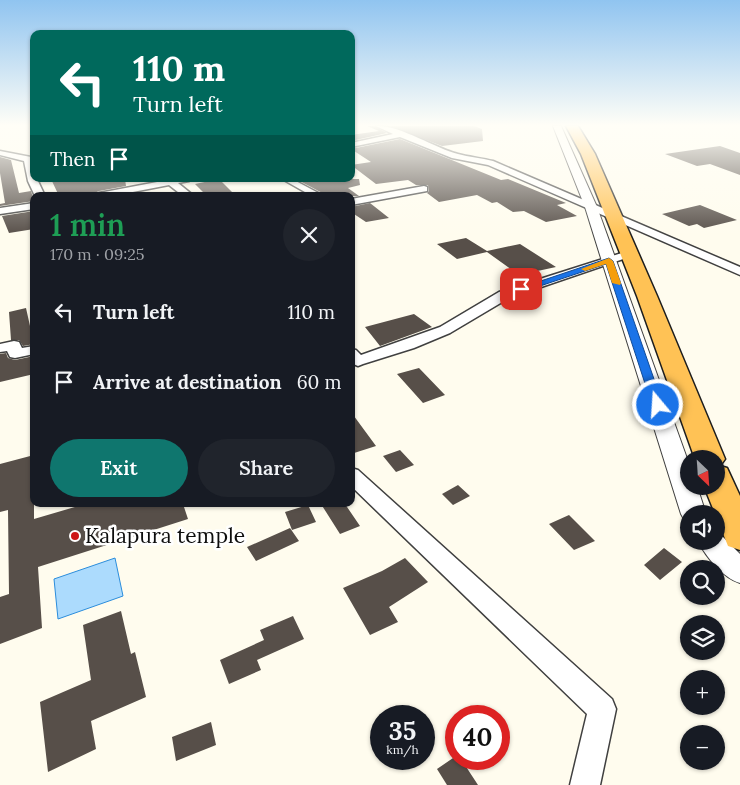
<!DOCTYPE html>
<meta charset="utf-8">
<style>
body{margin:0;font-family:Lora,serif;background:#20242c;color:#f1f3f6;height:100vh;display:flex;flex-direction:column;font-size:19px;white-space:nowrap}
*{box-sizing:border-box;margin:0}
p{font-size:16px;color:#9ea1a6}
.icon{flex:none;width:28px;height:28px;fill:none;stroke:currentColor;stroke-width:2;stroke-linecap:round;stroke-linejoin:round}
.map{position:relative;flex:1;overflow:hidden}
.sheet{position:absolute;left:30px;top:192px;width:325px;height:315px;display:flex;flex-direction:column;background:#171b24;border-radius:10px;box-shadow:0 1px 4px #0004}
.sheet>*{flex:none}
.banner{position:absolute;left:30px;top:30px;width:325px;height:152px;border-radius:10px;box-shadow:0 1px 4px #0004;background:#00695c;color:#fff;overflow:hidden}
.needle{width:32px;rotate:155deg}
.controls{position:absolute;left:680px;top:450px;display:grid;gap:10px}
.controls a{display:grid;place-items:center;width:45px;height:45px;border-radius:50%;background:#171b24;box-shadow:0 1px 4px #0004;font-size:25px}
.speed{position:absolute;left:370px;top:705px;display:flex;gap:10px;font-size:25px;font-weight:700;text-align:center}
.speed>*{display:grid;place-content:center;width:65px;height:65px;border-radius:50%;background:#171b24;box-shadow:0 1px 4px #0004;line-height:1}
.speed small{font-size:12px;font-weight:400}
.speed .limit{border:8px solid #d22;background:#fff;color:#111}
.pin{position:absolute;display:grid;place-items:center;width:42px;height:42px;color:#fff;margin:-21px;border-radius:10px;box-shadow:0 2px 8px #0006}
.me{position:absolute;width:55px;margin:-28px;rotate:342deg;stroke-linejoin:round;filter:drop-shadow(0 0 4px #0008)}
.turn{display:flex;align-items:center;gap:18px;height:105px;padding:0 20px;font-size:22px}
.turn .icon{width:65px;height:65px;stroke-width:2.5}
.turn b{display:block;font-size:35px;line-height:42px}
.then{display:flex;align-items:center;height:48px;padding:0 20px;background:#0003;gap:10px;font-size:19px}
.round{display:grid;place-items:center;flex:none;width:52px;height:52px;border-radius:26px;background:#20242c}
.overview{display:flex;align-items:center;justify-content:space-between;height:85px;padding:0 20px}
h1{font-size:30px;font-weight:600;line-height:38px;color:#1e9e55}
.button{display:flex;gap:10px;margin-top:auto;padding:10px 20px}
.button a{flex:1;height:58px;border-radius:30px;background:#0f766e;color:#fff;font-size:20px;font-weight:600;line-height:58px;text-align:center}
.button a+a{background:#20242c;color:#f1f3f6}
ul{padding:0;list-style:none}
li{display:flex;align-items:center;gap:15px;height:70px;padding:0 20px}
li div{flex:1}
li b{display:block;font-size:19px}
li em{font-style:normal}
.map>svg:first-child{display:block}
.water{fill:#acdbfd;stroke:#2b8ddc}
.building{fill:#574f49}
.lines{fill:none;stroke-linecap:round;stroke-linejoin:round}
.minor-casing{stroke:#404040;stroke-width:3}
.tertiary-casing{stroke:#404040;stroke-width:2}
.trunk-casing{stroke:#1e1e1e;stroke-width:3}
.minor{fill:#fff;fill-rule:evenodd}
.tertiary{fill:#fff;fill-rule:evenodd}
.trunk{fill:#ffc255;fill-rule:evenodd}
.route{fill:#1a73e8;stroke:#114b97}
.slow{fill:#f59e0b}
.poi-dot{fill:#cd1617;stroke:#fff;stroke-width:2}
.labels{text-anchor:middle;stroke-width:5;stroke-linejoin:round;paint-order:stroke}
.near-poi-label{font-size:21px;fill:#0d0d0d;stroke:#fff;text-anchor:start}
</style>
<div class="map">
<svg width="740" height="785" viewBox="0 0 740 785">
<rect width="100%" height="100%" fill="#fffcee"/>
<path class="water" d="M115 558 123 596 58 619 54 579Z"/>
<path class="building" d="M367 126H374L387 133 351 141V135L379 131Z
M390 126H474L482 129 483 141 442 146Z
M400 139 501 180 508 179 566 203 557 205 577 216 546 222 524 211 513 212 497 202 492 203 477 195 439 202 427 193 429 191 428 185H416L408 180 376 184 351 165 371 162 351 149Z
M720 146 740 153V175L710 164 697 166 665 154Z
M0 157 11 160 19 193 31 191 34 201 0 206V204L5 203 0 173Z
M51 179H125L126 186 99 191 88 196H59Z
M219 179 236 196H207L195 184Z
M296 179H359L360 185 348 188 359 196H328Z
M370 203 389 218 366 222 351 212V207Z
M700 205 737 220 704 228 697 224 689 226 662 214Z
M34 211V229L9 233 2 216Z
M466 238 487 251 520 244 556 267 519 275 487 252 457 259 437 244Z
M26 308 34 344 23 346 19 340H11L9 312Z
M414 314 432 327 380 346 365 327Z
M6 353 8 358 15 360 34 356V374L0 382V354Z
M419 368 445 395 423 403 397 374Z
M351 412 376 446 351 454Z
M400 450 414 465 396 472 383 456Z
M34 455V519L85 504H183L188 519 38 567 42 628 0 644V597L9 594 8 510 0 512V464Z
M458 485 470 496 453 505 442 494Z
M321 504H345L360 526 340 534Z
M308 505 316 522 292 530 285 512Z
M569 515 595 541 574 550 549 524Z
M290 528 299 541 256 561 247 547Z
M664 548 682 562 660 580 644 565Z
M405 558 428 582 389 607 398 622 370 635 343 588 382 571Z
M121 611 131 654 135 652 146 697 91 721 96 749 48 772 40 702 91 680 83 625Z
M293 616 304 639 257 660 261 670 229 684 220 660 264 640 260 630Z
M211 722 216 745 176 761 172 737Z
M456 756V759H461L478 785H447L437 769Z"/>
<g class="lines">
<g class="minor-casing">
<path id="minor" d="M376 126C398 124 435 148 458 154 469 157 481 158 493 161L740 267V275L488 165 452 158 400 137 351 147V143L393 134Z
M0 151 31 157 34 166V179H37L45 196H35L28 181 24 161 0 155Z
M173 179H190L189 181 178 183 194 196H183L169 185 112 196H94L99 193Z
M282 179H292L324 196H312Z
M424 186 427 187V191L351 205V199Z
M34 203V209L0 214V208Z
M628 251 632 252 634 254 632 256 509 298 450 333 414 348 363 364 358 366 351 363V349L356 350 361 355 440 327 499 292Z
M14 341 19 342 22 348 34 346V354L15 358 10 357 7 351 0 352V344Z
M351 468 358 470 612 699 616 709 600 785H570L587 714 351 486Z"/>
</g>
<g class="tertiary-casing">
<path id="tertiary" d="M553 126H561L597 207 689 464V486H697L706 514H689V522L685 521 681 514 585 207Z
M716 532 720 534 740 554V583C723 578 706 557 698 541H716Z"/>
</g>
<g class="trunk-casing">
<path id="trunk" d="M566 126H578L595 154 657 296 725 459 720 466 727 468 740 496V550L728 546 704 486H716V459H695L637 296 581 154Z"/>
</g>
<use href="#minor" class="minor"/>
<use href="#tertiary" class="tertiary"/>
<use href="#trunk" class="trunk"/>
</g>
<linearGradient id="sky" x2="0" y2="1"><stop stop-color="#90c4f0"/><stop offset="0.53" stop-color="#fffef7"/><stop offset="1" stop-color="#fffef7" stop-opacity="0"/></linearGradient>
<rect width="740" height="236" fill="url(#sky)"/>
<path class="route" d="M609 258 613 261 663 405 662 408 658 409 652 405 606 264 525 291H518L517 289Z"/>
<path class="slow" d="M609 258 613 261 621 283 620 285 612 283 606 264 585 271 581 269Z"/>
<circle class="poi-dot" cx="75" cy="536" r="5"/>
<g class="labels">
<g class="near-poi-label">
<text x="85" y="543">Kalapura temple</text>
</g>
</g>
</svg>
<div class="controls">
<a><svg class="needle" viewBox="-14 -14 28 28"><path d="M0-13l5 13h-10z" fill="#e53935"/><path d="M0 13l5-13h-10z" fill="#9ea1a6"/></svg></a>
<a><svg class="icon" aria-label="sound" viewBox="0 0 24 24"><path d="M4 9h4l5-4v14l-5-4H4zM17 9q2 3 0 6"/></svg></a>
<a><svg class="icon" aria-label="search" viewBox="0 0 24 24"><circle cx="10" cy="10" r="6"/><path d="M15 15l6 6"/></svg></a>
<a><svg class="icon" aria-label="layers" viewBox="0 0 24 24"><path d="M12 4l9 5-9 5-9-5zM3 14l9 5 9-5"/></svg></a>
<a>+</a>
<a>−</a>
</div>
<div class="speed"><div>35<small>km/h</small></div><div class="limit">40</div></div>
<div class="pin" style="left:521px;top:289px;background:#d93025"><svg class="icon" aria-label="arrive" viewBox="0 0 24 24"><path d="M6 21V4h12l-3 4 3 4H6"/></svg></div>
<svg class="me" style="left:658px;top:405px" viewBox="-20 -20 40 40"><circle r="17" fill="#1a73e8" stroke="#fff" stroke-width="3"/><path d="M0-11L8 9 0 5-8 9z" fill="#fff"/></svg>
<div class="banner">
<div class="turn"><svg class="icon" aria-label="left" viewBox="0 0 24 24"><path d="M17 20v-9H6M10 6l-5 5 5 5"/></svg><div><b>110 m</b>Turn left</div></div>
<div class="then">Then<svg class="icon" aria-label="arrive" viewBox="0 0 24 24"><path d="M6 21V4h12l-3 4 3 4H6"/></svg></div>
</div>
<section class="sheet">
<div class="overview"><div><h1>1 min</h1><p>170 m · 09:25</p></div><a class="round"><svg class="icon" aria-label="close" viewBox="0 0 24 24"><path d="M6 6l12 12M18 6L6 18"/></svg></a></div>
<ul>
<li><svg class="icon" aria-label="left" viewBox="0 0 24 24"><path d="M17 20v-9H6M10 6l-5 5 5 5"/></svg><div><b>Turn left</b></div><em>110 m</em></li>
<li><svg class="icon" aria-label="arrive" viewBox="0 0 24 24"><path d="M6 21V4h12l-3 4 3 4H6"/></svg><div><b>Arrive at destination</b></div><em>60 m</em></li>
</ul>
<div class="button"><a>Exit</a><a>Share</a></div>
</section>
</div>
